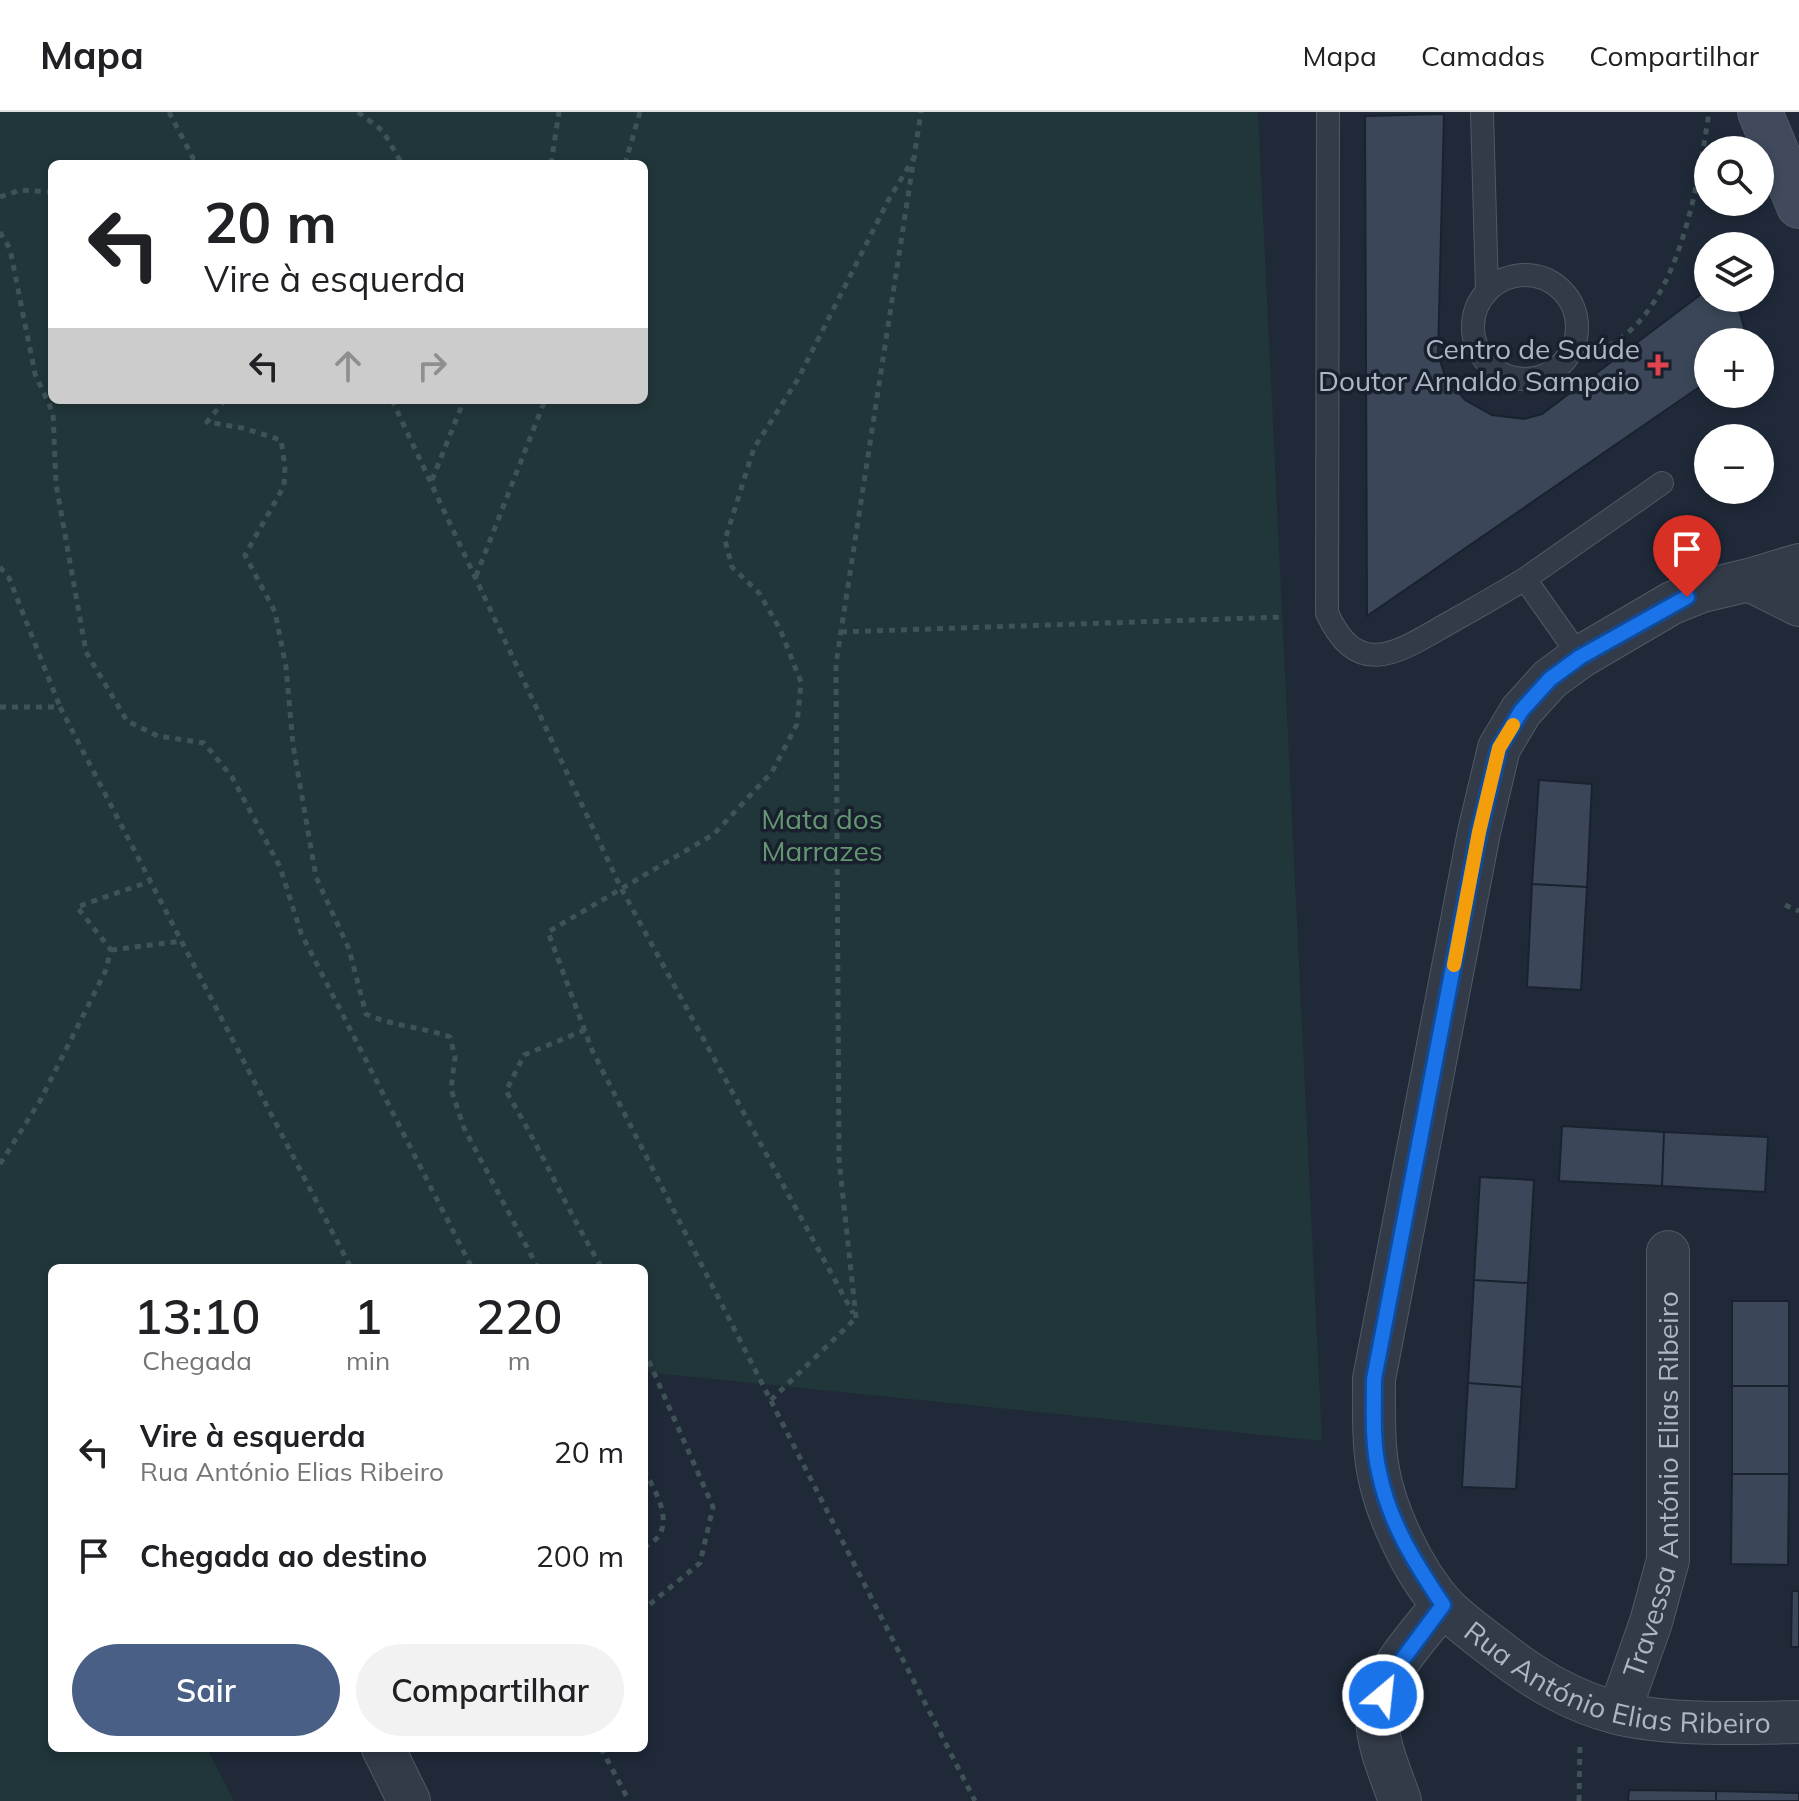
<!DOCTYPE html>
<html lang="pt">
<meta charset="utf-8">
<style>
body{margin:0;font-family:Mulish,sans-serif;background:#f2f2f2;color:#202124;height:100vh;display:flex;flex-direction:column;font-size:30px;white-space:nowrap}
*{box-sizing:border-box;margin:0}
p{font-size:26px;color:#757577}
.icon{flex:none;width:44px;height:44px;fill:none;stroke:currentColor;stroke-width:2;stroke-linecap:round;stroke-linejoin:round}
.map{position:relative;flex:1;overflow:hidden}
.details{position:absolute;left:48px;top:1152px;width:600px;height:488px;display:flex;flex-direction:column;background:#fff;border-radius:12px;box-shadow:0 4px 12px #0003}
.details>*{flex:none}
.top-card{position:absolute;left:48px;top:48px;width:600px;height:244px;border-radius:12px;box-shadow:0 4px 12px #0003;background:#fff;color:#202124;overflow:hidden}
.fabs{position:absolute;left:1694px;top:24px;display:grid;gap:16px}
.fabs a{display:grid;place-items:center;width:80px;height:80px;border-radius:50%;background:#fff;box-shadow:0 4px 12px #0003;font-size:40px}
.pin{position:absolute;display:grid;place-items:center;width:68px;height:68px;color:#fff;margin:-82px -34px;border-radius:50% 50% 50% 0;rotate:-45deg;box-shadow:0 0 8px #0007}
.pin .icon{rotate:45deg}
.me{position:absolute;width:88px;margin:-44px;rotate:28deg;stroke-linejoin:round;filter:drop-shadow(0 0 6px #0008)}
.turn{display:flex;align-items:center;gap:28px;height:168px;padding:0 24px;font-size:36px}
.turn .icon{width:104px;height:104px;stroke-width:2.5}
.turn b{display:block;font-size:56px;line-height:68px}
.lanes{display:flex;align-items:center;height:76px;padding:0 24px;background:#0003;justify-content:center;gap:40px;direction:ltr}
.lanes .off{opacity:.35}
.eta{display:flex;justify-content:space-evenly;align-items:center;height:136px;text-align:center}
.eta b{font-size:48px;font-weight:600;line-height:56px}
.button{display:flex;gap:16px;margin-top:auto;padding:16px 24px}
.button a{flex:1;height:92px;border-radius:48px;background:#495f85;color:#fff;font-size:32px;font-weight:600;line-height:92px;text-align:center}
.button a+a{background:#f2f2f2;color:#202124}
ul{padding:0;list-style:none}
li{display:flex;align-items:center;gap:24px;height:104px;padding:0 24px}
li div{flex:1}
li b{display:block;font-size:30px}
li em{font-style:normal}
header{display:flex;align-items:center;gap:48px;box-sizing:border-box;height:112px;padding:0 40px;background:#fff;border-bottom:2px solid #e0e0e0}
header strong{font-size:38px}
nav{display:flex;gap:44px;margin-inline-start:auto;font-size:28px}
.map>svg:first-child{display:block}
.green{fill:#213639;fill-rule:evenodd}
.building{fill:#3b4758;stroke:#1a222f;stroke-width:2}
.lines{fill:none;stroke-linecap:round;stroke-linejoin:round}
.service-casing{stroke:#505966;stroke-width:24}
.minor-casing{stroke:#505966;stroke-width:44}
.secondary-casing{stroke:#505966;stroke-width:46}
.path{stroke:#3f5357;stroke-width:5;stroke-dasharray:6 6;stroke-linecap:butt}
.service{stroke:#333b49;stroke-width:22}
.minor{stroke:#333b49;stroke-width:42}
.secondary{stroke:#404a5c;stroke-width:44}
.route-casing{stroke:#114b97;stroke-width:20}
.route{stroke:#1a73e8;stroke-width:14}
.slow{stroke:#f59e0b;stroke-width:14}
.health-dot{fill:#e0444e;stroke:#18202d;stroke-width:3}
.labels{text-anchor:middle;stroke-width:7;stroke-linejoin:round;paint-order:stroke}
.poi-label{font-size:28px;fill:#adb6c5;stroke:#18202d;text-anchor:end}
.park-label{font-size:28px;fill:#649771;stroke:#18202d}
.street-label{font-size:28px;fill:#adb6c5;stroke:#18202d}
</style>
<header>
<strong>Mapa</strong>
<nav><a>Mapa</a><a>Camadas</a><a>Compartilhar</a></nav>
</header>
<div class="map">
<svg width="1799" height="1689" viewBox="0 0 1799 1689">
<rect width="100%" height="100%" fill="#1f2938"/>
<path class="green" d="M0 0H1258L1322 1329 644 1260V1156H52V1636H207L234 1689H0ZM52 52H644V288H52Z"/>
<path class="building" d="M1444 2 1438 242 1445 264 1465 288 1492 303 1524 307 1542 302 1708 177V186H1736L1748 230H1708V269L1367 504 1365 4Z
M1539 668 1592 672 1587 775 1532 772Z
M1532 772 1587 775 1581 878 1527 875Z
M1562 1014 1664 1020 1662 1074 1559 1069Z
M1664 1020 1768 1025 1765 1080 1662 1074Z
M1480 1065 1534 1068 1528 1171 1474 1168Z
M1474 1168 1528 1171 1522 1275 1468 1271Z
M1732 1189H1789V1274H1732Z
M1468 1271 1522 1275 1516 1377 1462 1375Z
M1732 1274H1789V1362H1732Z
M1732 1362H1789L1788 1453 1731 1452Z
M1792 1479H1799V1535H1791Z
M1629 1678 1716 1679V1689H1628Z
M1716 1679 1799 1681V1689H1716Z"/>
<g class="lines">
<g class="service-casing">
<path id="service" d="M1328 0 1327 501C1358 570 1400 539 1449 511 1474 497 1500 482 1525 467L1580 545
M1482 0 1487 180
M1473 215a52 52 0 1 1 104 0a52 52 0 1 1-104 0Z
M1525 467 1662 371"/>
</g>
<g class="minor-casing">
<g id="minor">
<path id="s1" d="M1799 453 1749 468 1702 479 1672 491 1580 545 1550 567 1521 599 1499 636 1479 720 1374 1267C1374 1298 1373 1329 1378 1358 1386 1402 1414 1461 1444 1494 1459 1509 1478 1523 1495 1536 1533 1566 1571 1589 1617 1601 1669 1614 1745 1611 1799 1610"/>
<path d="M1749 468 1799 493"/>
<path id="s2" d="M1619 1601 1651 1510 1668 1448V1140"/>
<path d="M383 1636 409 1689"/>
<path d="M1400 1689C1391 1662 1374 1627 1378 1598 1384 1558 1419 1523 1443 1493"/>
</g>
</g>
<g class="secondary-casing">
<path id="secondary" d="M1760 0 1799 94"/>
</g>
<path class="path" d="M169 0 193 46 190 52
M358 0 383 19 402 52
M915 44 889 87 798 267 754 336 725 428 732 455 759 481 780 517 801 570 797 612 772 660 714 722 548 820 592 938 975 1689
M551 52 559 0
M625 52 640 0
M0 85 20 78 52 80
M0 120 10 137 35 262 53 301 56 372 86 540 127 609 158 624 204 631 232 665 280 755 301 821 472 1156
M1564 251C1586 243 1608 237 1626 222 1682 177 1699 67 1709 0
M225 288 207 310 243 316 281 328 285 355 284 374 245 443 275 500 286 555 293 633 316 765 349 837 366 902C392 914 422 915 450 925L455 945 451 977 464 1016 538 1156
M392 288 621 776 853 1201
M432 368 464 288
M0 455 9 466 60 595
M476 464 545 288
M841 520 1283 505
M0 595H60L351 1156
M1785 793 1799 799
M111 838 182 829
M585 918 524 943 506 979C541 1037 567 1098 602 1156
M0 1052 40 989 105 860 111 838 77 795 151 769
M856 1206 839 1048 836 552 921 0
M644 1238 713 1395 700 1451 644 1497
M771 1288 856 1206
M644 1358C657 1382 680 1419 644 1435
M601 1636 629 1689
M1579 1689 1580 1630"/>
<use href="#service" class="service"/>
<use href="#minor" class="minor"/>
<use href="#secondary" class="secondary"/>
</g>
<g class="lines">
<g class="route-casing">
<path id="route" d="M1383 1583 1388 1567 1443 1493C1415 1451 1389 1410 1379 1360 1372 1330 1374 1298 1374 1267L1479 720 1499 636 1521 599 1550 567 1580 545 1687 485"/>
</g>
<use href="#route" class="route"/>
<path class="slow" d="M1454 853 1479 720 1499 636 1513 613"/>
</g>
<path class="health-dot" d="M1654 241h8v8h8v8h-8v8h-8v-8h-8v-8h8z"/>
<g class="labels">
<g class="poi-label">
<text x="1640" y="247">Centro de Saúde<tspan x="1640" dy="32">Doutor Arnaldo Sampaio</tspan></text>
</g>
<g class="park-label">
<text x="822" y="717">Mata dos<tspan x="822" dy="32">Marrazes</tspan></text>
</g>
<g class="street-label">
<text dy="10" stroke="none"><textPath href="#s2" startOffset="234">Travessa António Elias Ribeiro</textPath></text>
<text dy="10" stroke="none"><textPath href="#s1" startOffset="1446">Rua António Elias Ribeiro</textPath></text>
</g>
</g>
</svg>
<div class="fabs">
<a><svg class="icon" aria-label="search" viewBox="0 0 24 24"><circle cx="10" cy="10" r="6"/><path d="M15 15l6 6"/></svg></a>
<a><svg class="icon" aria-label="layers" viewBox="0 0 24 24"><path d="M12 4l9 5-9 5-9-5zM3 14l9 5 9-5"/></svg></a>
<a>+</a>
<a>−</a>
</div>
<div class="pin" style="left:1687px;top:485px;background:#d93025"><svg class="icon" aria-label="arrive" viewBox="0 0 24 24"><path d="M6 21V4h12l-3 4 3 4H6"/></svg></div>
<svg class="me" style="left:1383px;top:1583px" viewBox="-20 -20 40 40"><circle r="17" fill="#1a73e8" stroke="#fff" stroke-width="3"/><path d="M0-11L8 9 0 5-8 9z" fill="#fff"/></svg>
<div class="top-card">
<div class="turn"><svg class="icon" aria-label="left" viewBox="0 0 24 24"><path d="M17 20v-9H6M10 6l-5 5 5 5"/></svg><div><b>20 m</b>Vire à esquerda</div></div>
<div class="lanes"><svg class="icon" aria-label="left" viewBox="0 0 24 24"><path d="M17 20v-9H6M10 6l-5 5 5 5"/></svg><svg class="icon off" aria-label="ahead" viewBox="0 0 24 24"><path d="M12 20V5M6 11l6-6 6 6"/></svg><svg class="icon off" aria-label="right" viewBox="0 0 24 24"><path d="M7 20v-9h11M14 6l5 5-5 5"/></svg></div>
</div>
<section class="details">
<div class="eta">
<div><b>13:10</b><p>Chegada</p></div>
<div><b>1</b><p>min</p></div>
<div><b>220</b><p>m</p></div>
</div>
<ul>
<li><svg class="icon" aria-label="left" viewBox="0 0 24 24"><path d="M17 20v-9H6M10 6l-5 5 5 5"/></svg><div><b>Vire à esquerda</b><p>Rua António Elias Ribeiro</p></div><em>20 m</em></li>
<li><svg class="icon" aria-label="arrive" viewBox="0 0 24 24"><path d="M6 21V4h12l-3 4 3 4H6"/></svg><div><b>Chegada ao destino</b></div><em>200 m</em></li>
</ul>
<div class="button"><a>Sair</a><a>Compartilhar</a></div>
</section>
</div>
